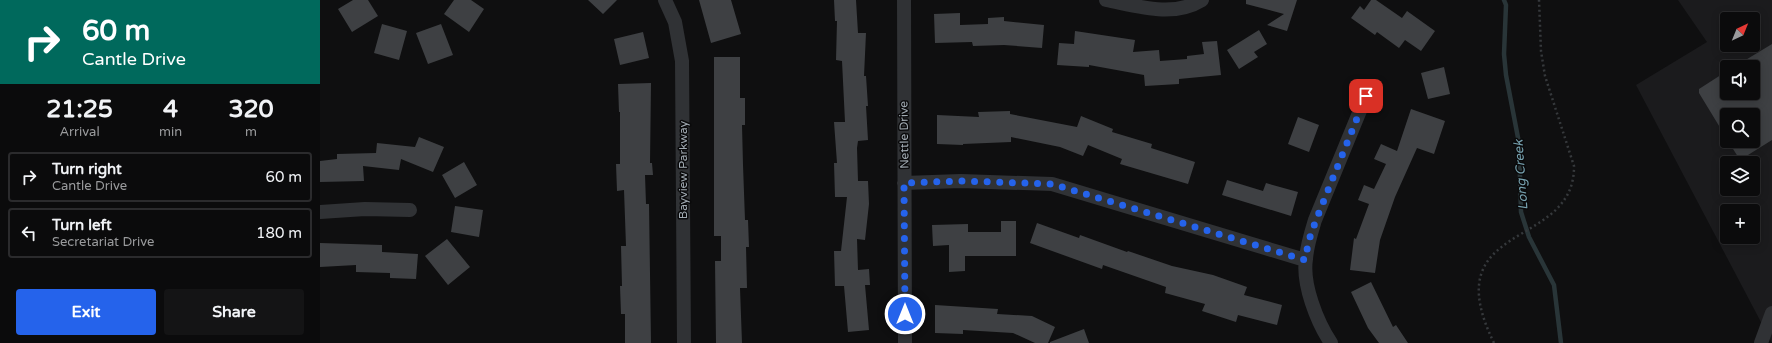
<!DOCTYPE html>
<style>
body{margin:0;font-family:"Varela Round",sans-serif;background:#141415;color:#f1f3f6;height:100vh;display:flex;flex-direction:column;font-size:15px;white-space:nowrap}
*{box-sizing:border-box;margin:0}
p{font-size:13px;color:#9a9b9d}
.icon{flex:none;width:22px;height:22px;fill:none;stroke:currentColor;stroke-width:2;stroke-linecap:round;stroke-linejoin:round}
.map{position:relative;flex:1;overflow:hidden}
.panel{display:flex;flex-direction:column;background:#0b0b0c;width:320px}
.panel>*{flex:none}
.top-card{background:#00695c;color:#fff;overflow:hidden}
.needle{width:26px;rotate:43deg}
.buttons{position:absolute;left:1400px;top:12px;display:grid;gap:8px}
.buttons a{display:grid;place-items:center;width:40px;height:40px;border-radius:4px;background:#0b0b0c;box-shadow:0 2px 10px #0003,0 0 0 1px #2b2b2d;font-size:20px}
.pin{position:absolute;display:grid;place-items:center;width:34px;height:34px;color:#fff;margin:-17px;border-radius:8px;box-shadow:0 2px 6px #0006}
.me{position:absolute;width:44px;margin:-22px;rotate:0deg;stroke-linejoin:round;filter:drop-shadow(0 0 3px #0008)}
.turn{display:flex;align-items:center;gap:14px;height:84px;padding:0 16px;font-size:18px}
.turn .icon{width:52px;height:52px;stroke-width:2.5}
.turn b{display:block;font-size:28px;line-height:34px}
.eta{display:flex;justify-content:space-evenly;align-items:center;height:68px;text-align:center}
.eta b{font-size:24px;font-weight:700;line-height:28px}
.primary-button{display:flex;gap:8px;margin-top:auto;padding:8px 16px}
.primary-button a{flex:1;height:46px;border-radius:4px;background:#2563eb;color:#fff;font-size:16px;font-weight:700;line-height:46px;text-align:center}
.primary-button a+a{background:#141415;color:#f1f3f6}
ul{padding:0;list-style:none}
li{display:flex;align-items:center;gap:12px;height:50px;margin:0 8px 6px;padding:0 8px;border:2px solid #2b2b2d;border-radius:4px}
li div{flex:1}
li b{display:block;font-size:15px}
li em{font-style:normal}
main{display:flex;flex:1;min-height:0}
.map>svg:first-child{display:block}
.built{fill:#1b1b1d;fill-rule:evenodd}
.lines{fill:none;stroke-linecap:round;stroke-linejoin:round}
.stream{stroke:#293538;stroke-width:4.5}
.building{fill:#3e4043}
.path{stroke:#36393c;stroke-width:2.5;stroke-dasharray:2 3;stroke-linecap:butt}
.minor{stroke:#303235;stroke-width:14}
.route{stroke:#2563eb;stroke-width:7;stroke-dasharray:0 12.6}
.labels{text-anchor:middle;stroke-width:3;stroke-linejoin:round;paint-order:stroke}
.street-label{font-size:12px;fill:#a0a9b1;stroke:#0a0a0b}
.water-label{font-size:13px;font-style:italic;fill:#76a0ae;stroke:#0a0a0b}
</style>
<main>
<section class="panel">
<div class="top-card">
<div class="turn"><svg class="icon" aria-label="right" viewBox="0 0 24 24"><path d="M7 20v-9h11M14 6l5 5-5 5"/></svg><div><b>60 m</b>Cantle Drive</div></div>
</div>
<div class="eta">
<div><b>21:25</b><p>Arrival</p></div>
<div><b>4</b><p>min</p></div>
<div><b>320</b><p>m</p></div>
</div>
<ul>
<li><svg class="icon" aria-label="right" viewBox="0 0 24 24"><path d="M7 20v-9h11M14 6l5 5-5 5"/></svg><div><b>Turn right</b><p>Cantle Drive</p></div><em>60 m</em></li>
<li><svg class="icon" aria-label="left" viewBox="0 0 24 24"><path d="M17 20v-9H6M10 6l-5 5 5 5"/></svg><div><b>Turn left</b><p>Secretariat Drive</p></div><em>180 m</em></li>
</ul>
<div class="primary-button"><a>Exit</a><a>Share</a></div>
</section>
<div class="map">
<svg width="1452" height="343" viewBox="0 0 1452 343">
<rect width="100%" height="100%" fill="#0f0f10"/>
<path class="built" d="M1358 0H1452V343L1316 85 1387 42ZM1407 19H1433V45H1407ZM1407 67H1433V93H1407ZM1407 115H1433V141H1407ZM1407 163H1433V189H1407ZM1407 211H1433V237H1407Z"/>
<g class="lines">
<path class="stream" d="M1184 0 1186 5 1184 54 1186 75 1199 143 1201 212 1209 237 1234 285 1241 343"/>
</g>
<path class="building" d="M33 0H48L58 16 32 32 18 9Z
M134 0H151L164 9 149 32 124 14Z
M268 0H297L283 14Z
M379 0H411L421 34 391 43Z
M514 0H536L538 33H546L544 76H546L548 106H546L548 140 538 141 537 148 538 181H548L549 204 545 240 537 239 538 270 549 269 550 285H545L549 330 528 332 524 286H515L514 251H521L527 197H515L514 163H517L514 122H525L522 61 516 60 517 21H515Z
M926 0H977L967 31 947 25 964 14 926 4Z
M1051 0H1056L1082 18 1087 11 1115 31 1101 51 1085 40 1079 48 1057 32 1055 35 1031 18 1040 6 1044 10Z
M640 13V25L668 24V18L684 17V21L724 25 722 48 684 45 653 46 652 42 615 43 614 14Z
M62 24 87 31 79 60 54 53Z
M121 24 133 55 108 64 96 33Z
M939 30 947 44 934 52 938 57 919 69 907 50Z
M755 31 815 40 813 52 839 50 840 61 867 59V56L884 54 882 42 897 41 901 75 859 79V84L825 86 824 75 769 65V67L737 65 739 43 754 44Z
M323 32 329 58 300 65 294 39Z
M1452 44V140L1420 160 1408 141H1433V115H1407V139L1379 93V89L1407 71V93H1433V67H1414Z
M394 57H420V98H425V125H422L423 165 425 220H428L429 247H426L427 288H420L422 343H396L395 261H401V236H394Z
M1124 67 1130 94 1108 99 1101 73Z
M331 83 330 163H332L333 175H325L326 204H329L331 343H305V314H301L300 286H302L301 246H306L304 190 297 191 296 164H300V112H299L298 84Z
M1091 109 1125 121 1114 154 1097 148 1075 197 1060 240 1055 273 1030 270 1034 238 1036 239 1049 204 1038 200 1044 185 1054 189 1066 164 1054 159 1061 144 1077 151Z
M690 111V114L757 127 761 116 793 129 792 132 832 144 831 148 875 162 868 184 800 164 802 159 768 145 763 156 740 147 691 137V142L643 144V145L617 144V115L659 117 658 112Z
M978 117 999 125 989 152 968 144Z
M99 137 124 147 113 172 81 159 79 170 43 166 44 181 0 182V161L17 159V154L56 153 57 143 95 147Z
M144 162 157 185 135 198 122 175Z
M907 180 943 191 946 183 978 192 971 216 902 195Z
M135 206 163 210 159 237 131 232Z
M681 221H696V256H645V271L629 272V245L613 246 612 225 648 224V232H681Z
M717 223 759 238 760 235 807 252 808 251 852 266 893 275 927 287 924 295 962 305 957 325 918 315 916 322 882 311 885 304 845 293 846 287 783 265 782 269 710 243Z
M127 239 150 267 128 285 105 256Z
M0 243 62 245V252L98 254 96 279 70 278V273L36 272V265L0 267Z
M1051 282 1073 327 1076 325 1088 343H1059L1048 328 1031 292Z
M615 305 678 309 677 314 712 316 735 327 728 343H715L693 333 643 330V334L615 333Z
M764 329 769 343H730V342Z"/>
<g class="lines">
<path class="path" d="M1174 343C1113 219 1255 251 1254 166L1225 76 1221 51 1219 0"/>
<path class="minor" d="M345 0 355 22 362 61 364 343
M584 0 585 343
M786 0C817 6 853 18 882 0
M584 183 641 181 732 184 985 260
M0 212 45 209 90 210
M1011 343C997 322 982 284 986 259 987 245 991 233 995 220L1046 96
M1441 343 1452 313"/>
</g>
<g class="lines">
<path class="route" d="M585 314 584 183 641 181 732 184 985 260 989 240 996 220 1046 96"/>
</g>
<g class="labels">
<g class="street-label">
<text transform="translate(584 135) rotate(-91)" y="4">Nettle Drive</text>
<text transform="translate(363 170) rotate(-90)" y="4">Bayview Parkway</text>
</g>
<g class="water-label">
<text transform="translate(1200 175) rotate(-94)" y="5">Long Creek</text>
</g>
</g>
</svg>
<div class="buttons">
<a><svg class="needle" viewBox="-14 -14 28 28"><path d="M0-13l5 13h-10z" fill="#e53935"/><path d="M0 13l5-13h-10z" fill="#9a9b9d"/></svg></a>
<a><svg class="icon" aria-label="sound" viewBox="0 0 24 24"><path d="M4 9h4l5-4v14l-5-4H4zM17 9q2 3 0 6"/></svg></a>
<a><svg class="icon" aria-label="search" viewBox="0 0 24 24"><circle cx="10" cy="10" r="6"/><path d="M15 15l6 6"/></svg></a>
<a><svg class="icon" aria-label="layers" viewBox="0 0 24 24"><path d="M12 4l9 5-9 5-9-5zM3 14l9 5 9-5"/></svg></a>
<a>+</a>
</div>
<div class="pin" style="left:1046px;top:96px;background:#d93025"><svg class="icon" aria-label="arrive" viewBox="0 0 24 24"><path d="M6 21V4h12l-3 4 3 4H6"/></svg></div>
<svg class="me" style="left:585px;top:314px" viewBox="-20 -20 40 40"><circle r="17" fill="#2563eb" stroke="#fff" stroke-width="3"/><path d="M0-11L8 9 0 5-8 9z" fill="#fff"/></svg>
</div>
</main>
